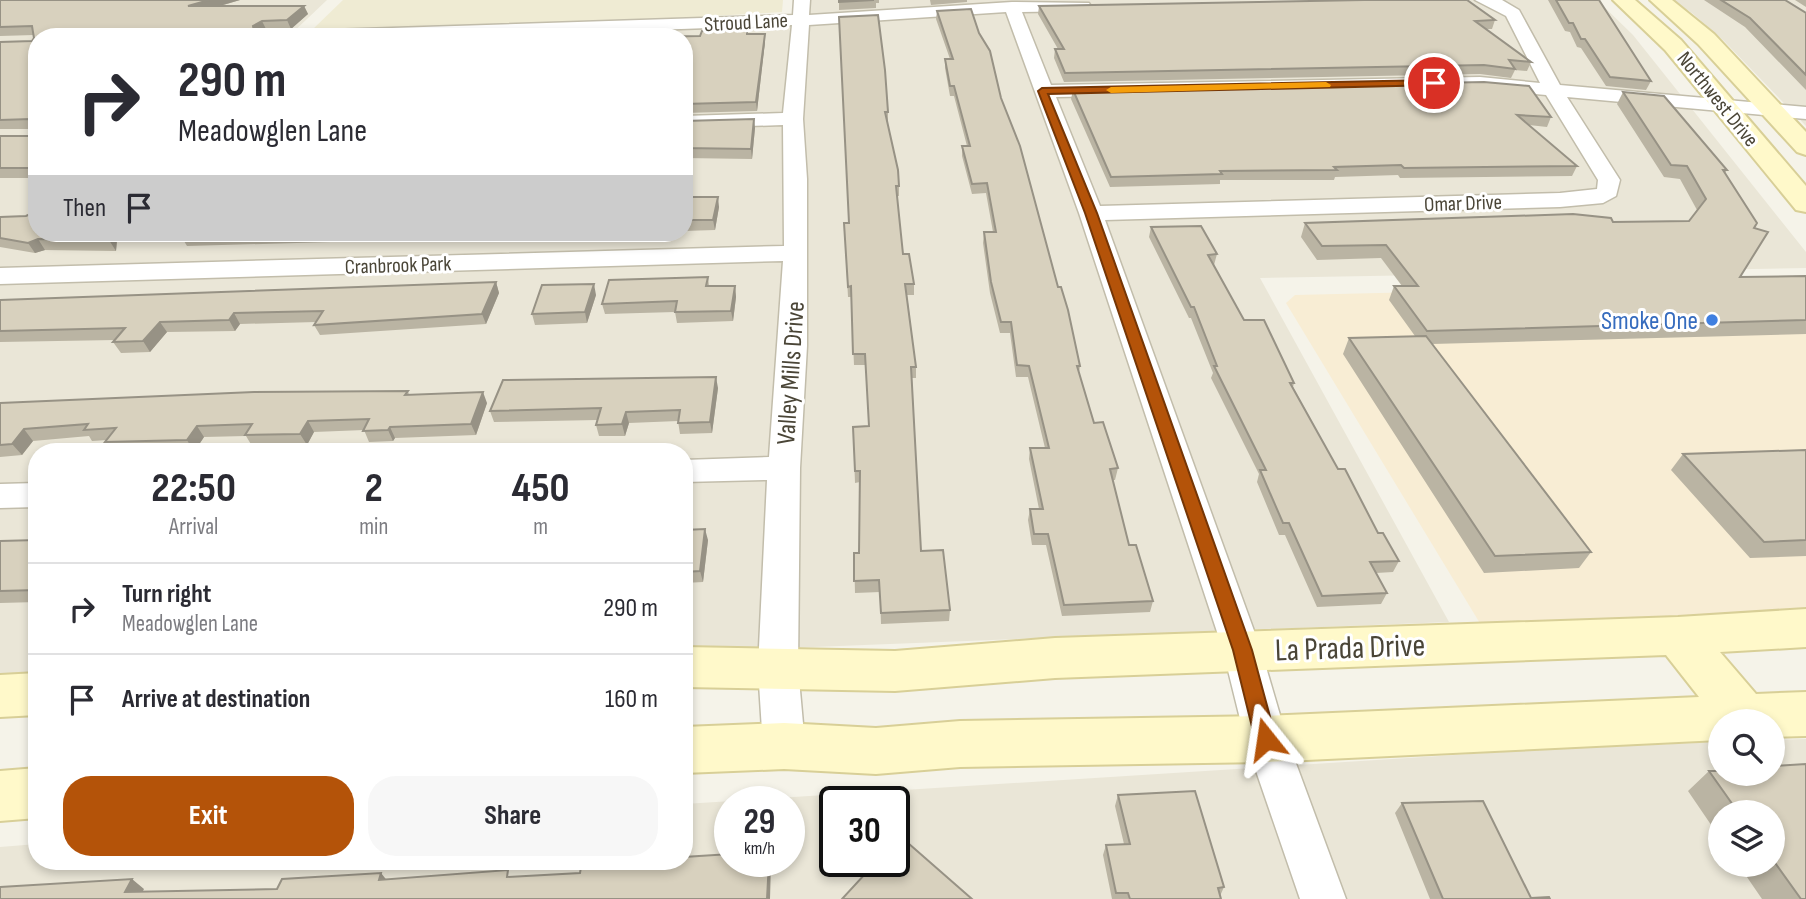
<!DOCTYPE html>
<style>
body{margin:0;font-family:"Sofia Sans Condensed",sans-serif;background:#f7f7f7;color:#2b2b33;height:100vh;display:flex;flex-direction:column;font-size:26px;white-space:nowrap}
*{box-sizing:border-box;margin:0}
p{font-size:23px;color:#7c7c81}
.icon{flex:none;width:38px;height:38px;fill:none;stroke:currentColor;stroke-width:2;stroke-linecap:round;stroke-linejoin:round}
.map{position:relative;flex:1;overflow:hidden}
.sheet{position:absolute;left:28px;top:443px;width:665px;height:427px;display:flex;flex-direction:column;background:#fff;border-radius:28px;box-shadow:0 4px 10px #0003}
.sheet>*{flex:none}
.banner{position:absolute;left:28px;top:28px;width:665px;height:214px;border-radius:28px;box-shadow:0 4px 10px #0003;background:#fff;color:#2b2b33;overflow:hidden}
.tools{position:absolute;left:1708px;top:709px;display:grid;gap:14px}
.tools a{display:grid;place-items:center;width:77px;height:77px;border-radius:50%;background:#fff;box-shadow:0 4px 10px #0003;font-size:35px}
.speed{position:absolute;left:714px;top:786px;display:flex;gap:14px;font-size:35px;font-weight:700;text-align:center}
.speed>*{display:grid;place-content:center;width:91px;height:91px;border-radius:50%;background:#fff;box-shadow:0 4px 10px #0003;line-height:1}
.speed small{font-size:18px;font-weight:400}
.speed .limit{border:4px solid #111;border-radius:10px;background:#fff;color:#111}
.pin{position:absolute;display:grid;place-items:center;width:60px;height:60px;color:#fff;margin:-30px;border:4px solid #fff;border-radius:50%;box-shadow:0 2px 7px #0007}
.me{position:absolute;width:77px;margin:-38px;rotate:345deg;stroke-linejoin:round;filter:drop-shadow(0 0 5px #0008)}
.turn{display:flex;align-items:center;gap:24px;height:147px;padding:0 35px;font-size:32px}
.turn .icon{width:91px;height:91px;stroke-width:2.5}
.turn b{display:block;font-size:49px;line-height:60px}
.then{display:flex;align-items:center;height:66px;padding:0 35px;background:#0003;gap:14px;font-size:26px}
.eta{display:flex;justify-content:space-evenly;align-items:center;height:119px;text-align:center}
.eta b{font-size:42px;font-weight:700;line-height:49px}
.action{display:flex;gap:14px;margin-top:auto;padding:14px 35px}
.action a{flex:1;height:80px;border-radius:28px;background:#b45309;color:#fff;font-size:28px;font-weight:700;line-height:80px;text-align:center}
.action a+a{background:#f7f7f7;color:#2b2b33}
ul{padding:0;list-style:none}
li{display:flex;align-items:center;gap:21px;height:91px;padding:0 35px;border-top:2px solid #e1e1e2}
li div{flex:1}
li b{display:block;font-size:26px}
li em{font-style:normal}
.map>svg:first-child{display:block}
.residential{fill:#eae6d7;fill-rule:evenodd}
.commercial{fill:#f8edd4}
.education{fill:#efebd3}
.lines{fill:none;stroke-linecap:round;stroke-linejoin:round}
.minor-casing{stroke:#c2bdab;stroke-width:3}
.secondary-casing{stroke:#d8cf97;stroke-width:4}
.minor{fill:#fff;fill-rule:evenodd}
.secondary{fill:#fff9ca;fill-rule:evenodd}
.wall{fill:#bab4a3}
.shaded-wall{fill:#979285}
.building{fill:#d8d1be;stroke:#979285;stroke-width:2}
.route{fill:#b45309;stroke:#753606;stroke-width:2}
.slow{fill:#f59e0b}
.shop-dot{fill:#3f7fe0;stroke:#fff;stroke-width:2.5}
.labels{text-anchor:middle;stroke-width:6;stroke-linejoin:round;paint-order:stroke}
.far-street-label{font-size:21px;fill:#4a4537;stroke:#fff}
.shop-label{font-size:26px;fill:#366cbe;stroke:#fff;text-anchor:end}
.street-label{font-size:26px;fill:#4a4537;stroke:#fff}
.near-street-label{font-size:32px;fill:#4a4537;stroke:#fff}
</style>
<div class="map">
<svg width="1806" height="899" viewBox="0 0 1806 899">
<rect width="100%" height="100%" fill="#f5f3e9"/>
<path class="residential" d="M0 0H327L288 37H37V233H684V37H473L808 25V0H1597L1633 35 1806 252V268L1260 278 1449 622 684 652V452H37V675L0 676Z
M1673 0H1806V126L1724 41 1692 13Z
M1806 739V899H0V847L37 844V861H684V804L1534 750 1720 742V774H1773V740ZM730 802H789V861H730ZM835 802H894V861H835ZM1720 812H1773V864H1720Z"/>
<path class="commercial" d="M1806 283V611L1481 625 1286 303 1295 295Z"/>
<path class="education" d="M343 0H783L782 12 596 23 313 29Z"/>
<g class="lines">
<g class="minor-casing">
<path id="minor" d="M794 0H810L809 15 1012 2 1089 3 1091 6 1089 9 1083 11 1022 12 1051 85 1480 77 1540 83 1506 16 1475 0H1502L1519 10 1560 85 1806 107V119L1567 97 1620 180 1616 196 1603 203 1560 207 1105 220 1261 650 1287 739 1346 899H1300L1245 739 1223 650 1079 213 1006 12 809 25 803 119 807 179V346L800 468 798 668 805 746 799 759 784 765 769 759 763 746 758 668 767 480 684 482V460L769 457 783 261 0 284V268L784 246 783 125 684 128V116L783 113 792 25 456 37H258L266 32 793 15ZM1480 89 1546 95 1598 180 1597 189 1560 193 1100 206 1056 97Z
M37 483V507L0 508V484Z"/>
</g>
<g class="secondary-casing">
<path id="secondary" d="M1613 0H1635L1681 40 1806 186V212L1796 210 1665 50Z
M1650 0H1672L1714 34 1806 132V155L1797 152 1698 44Z
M1806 609V647L1720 652 1756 694 1806 692V736L1773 737V721H1720V740L1266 762 960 767 876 774 784 769 684 773V727L784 723 876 728 960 721 1266 716 1699 697 1666 655 1055 678 895 691 684 687V647L895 651 1055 638 1678 617Z
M37 673V715L0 717V675Z
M37 768V818L0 821V771Z"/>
</g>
<use href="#minor" class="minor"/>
<use href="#secondary" class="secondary"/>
</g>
<path class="wall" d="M0 0H240L220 6H304L308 14 291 29H266L263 31H274L276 37H37V178H0V136H31L32 129H0V42L32 41 34 38V35L0 36Z
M839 0H879V3H876V8L839 10Z
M930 0H967V2L931 5Z
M1548 0H1599L1651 81 1646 90 1606 86 1581 48 1577 47 1570 32 1565 31Z
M1704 0H1785L1806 13V90L1745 27Z
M1795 0H1806V7Z
M1039 6 1495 20 1492 29H1486L1531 62 1527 71 1515 70 1511 78 1480 74 1064 82 1054 58 1055 49H1058L1038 14Z
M937 11 979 33 1001 98 1080 366 1079 372 1094 423 1118 468 1115 480H1113L1129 545 1153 601 1150 612 1062 616 1046 545H1032L1028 520 1030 509H1039L1029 459 1030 448H1045L1028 377H1016L1010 333H1000L990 293 983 243 984 232H993L986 193 972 194 962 156V146H967L954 96H950L945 68V59H950L936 19Z
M839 17 888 112V121H887L899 186V196H897L903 254 914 284V295H907L916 367V378H912L921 551 950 610 949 621 881 624 880 592 855 593 854 553H859L860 482 855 483 853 427 869 426 866 365H854L851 297H848L844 223H849Z
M747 34 765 42 757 111 684 113V37Z
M1073 90 1551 117 1547 127 1529 125 1577 166 1572 176 1400 178 1398 175 1335 177 1334 180H1220V184L1110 187 1071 99Z
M1623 92 1727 170 1725 173 1754 228 1740 277 1806 276V334L1432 344 1591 552 1579 568 1484 573 1343 354 1349 338 1415 336 1389 300 1394 286H1402L1381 258 1317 260 1301 237 1305 223 1689 221 1697 210 1680 179 1664 177 1617 104Z
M684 121 755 128 752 159 684 158Z
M684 197 719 207 715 230 684 231Z
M0 217 117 240 116 251 45 250 35 253 0 247Z
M1151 227 1217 254 1214 265 1244 320 1294 383 1293 387 1338 469 1378 533 1399 561 1393 572 1376 573 1387 593 1381 604 1317 607 1285 535H1279L1257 482 1259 474 1211 378 1213 373 1191 318H1189L1149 237Z
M184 233H338L331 242 187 246 181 236Z
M400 233H493L491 238 402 239Z
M708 277 709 286H735L736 297 733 321 677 323 675 312 605 314 602 304Z
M496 282 499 293 486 324 320 335 314 325 316 322 240 324 235 331 167 332 150 352 121 353 113 342 115 340 0 342V300Z
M596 295 587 323 535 325 532 314Z
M718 388 712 433 680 434 678 421 629 423 625 436H599L596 425 597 420 494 422 490 411Z
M408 391 409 395 487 403 476 435 395 438 393 441 369 442 364 430 314 432 307 445 252 446 246 436 204 437 194 452H112L105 442 107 440 92 441 89 436 33 441 22 455 0 457V403Z
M1806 450V556L1750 558 1671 470 1683 454Z
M684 530 708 540 703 582 684 583Z
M37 540V602L0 603V541Z
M1806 764V899H1762L1738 864H1773V812H1720V838L1688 791 1709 771H1720V774H1773V766Z
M1118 795 1224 887 1220 896 1221 899H1112L1103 855 1106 845 1124 844 1115 806Z
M1402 803 1531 898 1550 899H1430L1395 813Z"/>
<path class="shaded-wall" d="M209 0H240L192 14 188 6Z
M304 6 308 14 291 29 287 20Z
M262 21 266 29 257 35V37L253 26Z
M274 31 276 37H266Z
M765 34V42L757 111 756 102Z
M754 119 755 128 752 159 751 149Z
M718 197 719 207 715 230 713 220Z
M110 233H125L117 240 116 251 109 240Z
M327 233H338L331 242Z
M38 239 45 250 35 253 28 243Z
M496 282 499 293 486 324 482 314Z
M594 284 596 295 587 323 585 312Z
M735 286 736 297 733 321 731 311Z
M234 313 240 324 235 331 229 320Z
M160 322 167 332 150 352 143 341Z
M716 377 718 388 712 433 710 422Z
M483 392 487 403 476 435 471 424Z
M626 412 629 423 625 436 622 424Z
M308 421 314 432 307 445 300 434Z
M197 426 204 437 194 452 187 440Z
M390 427 395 438 393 441 388 430Z
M24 429 33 441 22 455 12 444Z
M705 529 708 540 703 582 700 571Z
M769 861H771V863L770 899H767Z
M381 873 389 883 379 880Z
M132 879 144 889 139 899 125 892Z"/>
<path class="building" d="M0 0H209L188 6H304L287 20 262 21 253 26 254 31H274L266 37H37V168H0V136H31L34 121 31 119 0 120V42L32 41 34 38 32 26 0 27Z
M839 0H874L839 2Z
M1364 0H1467L1495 20 1475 21 1531 62 1509 60 1515 69 1484 65 1065 73 1055 49H1064L1039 6Z
M1556 0H1599L1651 81 1610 77 1585 39H1581L1573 23H1569Z
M1721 0H1785L1806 13V75L1750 18Z
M971 9 979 33 990 51 1001 98 1020 146 1058 287H1061L1068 310 1080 366H1077L1094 423 1103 422 1118 468 1110 469 1129 545H1136L1153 601 1064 605 1048 534H1034L1030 509H1043L1030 448H1049L1029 366 1017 365 1011 322H1001L991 282 984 232H996L987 183 972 184 962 146H970L954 86H950L945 59H953L937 11Z
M878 15 885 70 888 112H885L898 170 899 186H896L903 254H909L914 284H905L916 367H911L921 551 943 550 950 610 881 613 879 580 854 581V553H859L860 471H855L853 427 869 426 865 354H853L851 286 848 287 844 223H849L839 17Z
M747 30V34H765L756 102 684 104V37H642L700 36 702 31Z
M1484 82 1529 86 1551 117 1517 115 1577 166 1404 168 1401 165 1334 167 1337 170 1220 171 1222 174 1111 177 1073 90Z
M1623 92 1664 96 1727 170H1723L1757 223 1754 228 1768 232 1740 277 1806 276V320L1427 331 1394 286H1418L1386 245 1322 246 1305 223 1573 214 1611 218 1613 222 1689 221 1706 199 1687 166 1671 165Z
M754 119 751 149 684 148V121Z
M684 197H718L713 220H684Z
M30 214 37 215V233H110L109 240 38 239 28 243 0 238V217L26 216Z
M1201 226 1217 254 1208 255 1244 320H1264L1294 383H1290L1338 469H1345L1378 533H1383L1399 561 1370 562 1387 593 1322 596 1289 523H1283L1260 470H1266L1214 366H1217L1194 307H1191L1151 227Z
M184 233H295L181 236Z
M708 277 706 286H735L731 311 675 312 677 301 602 304 609 280Z
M496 282 482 314 314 325 323 311 234 313 229 320 160 322 143 341 113 342 125 328 0 331V300Z
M594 284 585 312 532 314 542 285Z
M1426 336 1591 552 1495 556 1349 338Z
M716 377 710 422 678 423 680 410 626 412 622 424 596 425 601 408 490 411 503 380Z
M408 391 405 395 483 392 471 424 390 427 388 430 363 431 369 419 308 421 300 434 245 435 252 424 197 426 187 440 105 442 116 428 84 430 88 424 24 429 12 444 0 445V403L254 392Z
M1806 450V540L1764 542 1683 454Z
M705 529 700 571 684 572V530Z
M37 540V590L0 591V541Z
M1806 764V899H1801L1773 860V812H1738L1709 771H1720V774H1773V766Z
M1195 791 1224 887 1218 888 1221 899H1130L1128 893H1116L1106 845 1130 844 1118 795Z
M1483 801 1531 898 1549 897 1550 899H1443L1402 803Z
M900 836 972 899H842L877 861H894V843Z
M730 854V861H769L767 899H0V887L132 879 125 892 277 889 282 879 381 873 379 880 508 870 507 877 580 873 582 861H684V857Z"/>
<path class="route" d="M1434 80 1439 83 1438 85 1048 94 1097 213 1252 650 1276 739 1273 745 1266 748 1258 745 1255 739 1233 650 1085 213 1038 91 1042 88Z"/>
<path class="slow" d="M1326 82 1331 85 1330 87 1111 93 1106 90 1111 87Z"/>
<circle class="shop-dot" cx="1712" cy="320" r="7"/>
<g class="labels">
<g class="far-street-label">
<text transform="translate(746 22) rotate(-3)" y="7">Stroud Lane</text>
<text transform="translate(1718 99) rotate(51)" y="7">Northwest Drive</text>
<text transform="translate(1463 203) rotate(-2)" y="7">Omar Drive</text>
<text transform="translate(398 265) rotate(-2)" y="7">Cranbrook Park</text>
</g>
<g class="shop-label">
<text x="1698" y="329">Smoke One</text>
</g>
<g class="street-label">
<text transform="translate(790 373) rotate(-86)" y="9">Valley Mills Drive</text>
</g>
<g class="near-street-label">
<text transform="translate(1350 647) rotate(-2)" y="11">La Prada Drive</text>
</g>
</g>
</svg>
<div class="tools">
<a><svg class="icon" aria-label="search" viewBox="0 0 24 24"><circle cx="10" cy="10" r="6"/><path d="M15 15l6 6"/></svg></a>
<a><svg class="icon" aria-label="layers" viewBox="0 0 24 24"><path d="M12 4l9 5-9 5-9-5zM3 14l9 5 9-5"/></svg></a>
</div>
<div class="speed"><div>29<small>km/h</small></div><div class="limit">30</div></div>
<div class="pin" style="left:1434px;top:83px;background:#d93025"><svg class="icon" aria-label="arrive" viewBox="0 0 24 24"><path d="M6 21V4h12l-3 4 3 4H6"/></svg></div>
<svg class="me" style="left:1266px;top:739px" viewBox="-20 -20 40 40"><path d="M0-17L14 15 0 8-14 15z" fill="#b45309" stroke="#fff" stroke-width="4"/></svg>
<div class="banner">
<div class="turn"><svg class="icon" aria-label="right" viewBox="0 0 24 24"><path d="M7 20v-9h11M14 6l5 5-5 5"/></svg><div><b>290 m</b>Meadowglen Lane</div></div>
<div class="then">Then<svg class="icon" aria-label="arrive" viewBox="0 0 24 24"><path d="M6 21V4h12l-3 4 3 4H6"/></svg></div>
</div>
<section class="sheet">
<div class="eta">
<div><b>22:50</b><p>Arrival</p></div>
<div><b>2</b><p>min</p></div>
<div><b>450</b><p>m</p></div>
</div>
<ul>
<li><svg class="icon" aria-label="right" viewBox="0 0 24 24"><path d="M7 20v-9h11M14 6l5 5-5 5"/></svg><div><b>Turn right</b><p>Meadowglen Lane</p></div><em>290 m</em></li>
<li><svg class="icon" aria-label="arrive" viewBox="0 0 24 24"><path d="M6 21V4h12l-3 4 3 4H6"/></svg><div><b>Arrive at destination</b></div><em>160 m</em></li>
</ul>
<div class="action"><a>Exit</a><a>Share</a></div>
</section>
</div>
